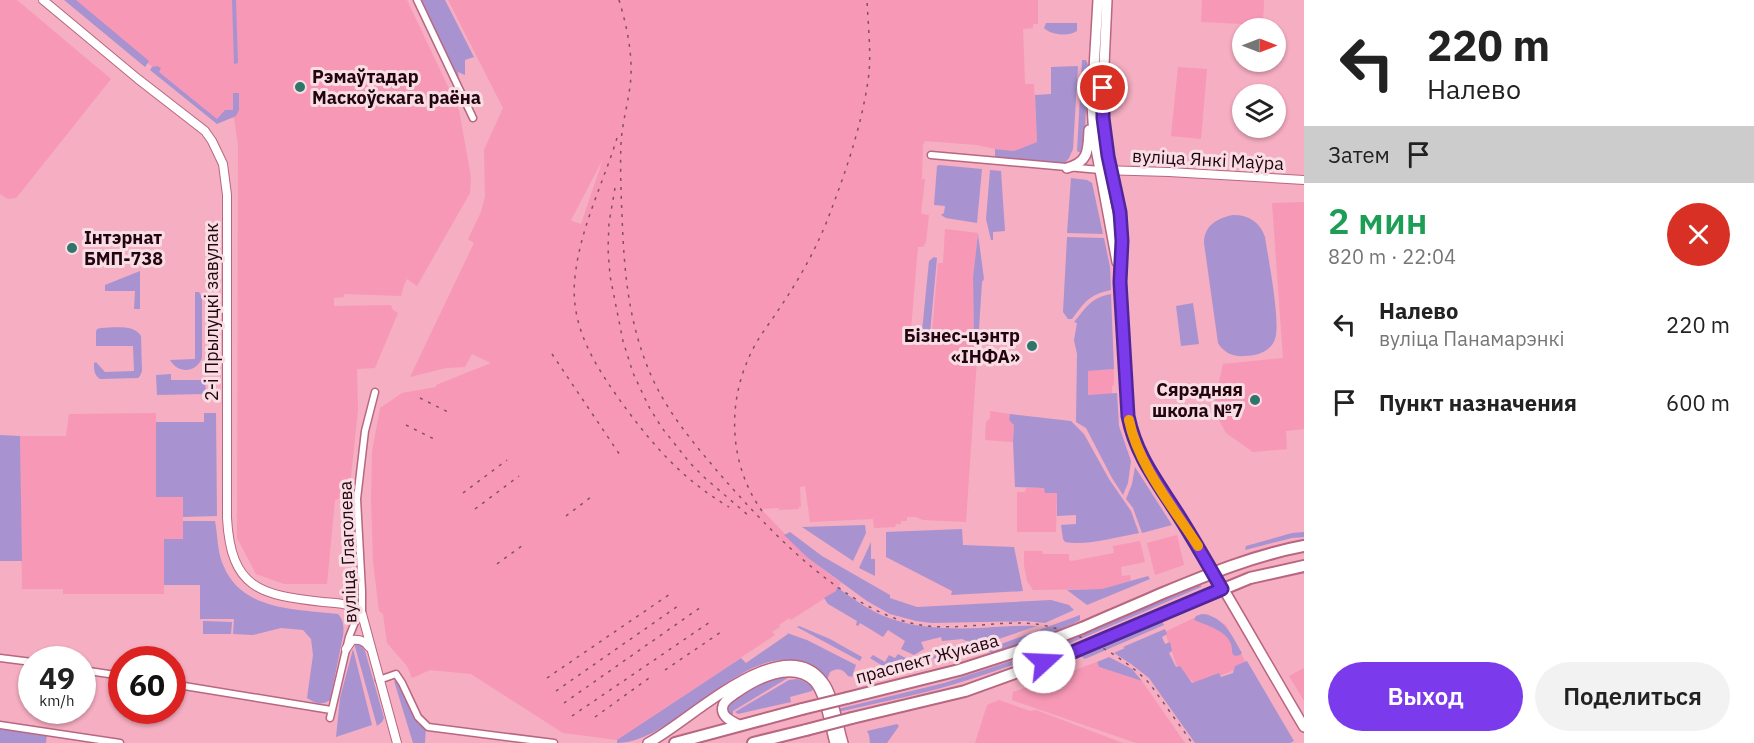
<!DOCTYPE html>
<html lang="ru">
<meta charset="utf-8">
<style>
body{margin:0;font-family:"IBM Plex Sans",sans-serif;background:#f2f2f2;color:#222;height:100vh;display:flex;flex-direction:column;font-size:22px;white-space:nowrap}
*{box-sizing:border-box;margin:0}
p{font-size:20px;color:#767676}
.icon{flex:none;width:33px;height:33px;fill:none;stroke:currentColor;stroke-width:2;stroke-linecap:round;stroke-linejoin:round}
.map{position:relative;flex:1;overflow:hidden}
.sheet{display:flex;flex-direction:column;background:#fff;width:450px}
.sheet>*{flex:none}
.hud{background:#fff;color:#222;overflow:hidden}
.needle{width:39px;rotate:90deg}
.controls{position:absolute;left:1232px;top:18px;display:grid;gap:12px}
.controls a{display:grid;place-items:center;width:54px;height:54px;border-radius:50%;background:#fff;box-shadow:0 2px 4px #0004;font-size:30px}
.speed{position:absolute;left:18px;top:646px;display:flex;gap:12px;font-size:30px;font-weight:700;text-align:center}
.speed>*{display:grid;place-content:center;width:78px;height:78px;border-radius:50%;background:#fff;box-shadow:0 2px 4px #0004;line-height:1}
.speed small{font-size:15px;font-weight:400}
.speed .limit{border:9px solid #d22;background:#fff;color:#111}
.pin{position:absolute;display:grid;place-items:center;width:51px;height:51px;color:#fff;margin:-26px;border:3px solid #fff;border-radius:50%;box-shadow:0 2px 6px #0007}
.me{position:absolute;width:66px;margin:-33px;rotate:70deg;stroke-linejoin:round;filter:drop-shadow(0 0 4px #0008)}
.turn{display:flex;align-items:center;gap:21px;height:126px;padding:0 24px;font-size:27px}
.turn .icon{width:78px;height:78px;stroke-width:2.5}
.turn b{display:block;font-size:42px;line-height:51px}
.then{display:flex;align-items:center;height:57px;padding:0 24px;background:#0003;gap:12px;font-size:22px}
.round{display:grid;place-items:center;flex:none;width:63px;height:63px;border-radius:32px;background:#f2f2f2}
.headline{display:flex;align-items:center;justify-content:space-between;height:102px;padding:0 24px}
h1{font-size:36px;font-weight:600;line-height:45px;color:#1e9e55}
.primary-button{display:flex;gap:12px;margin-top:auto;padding:12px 24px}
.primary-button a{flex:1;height:69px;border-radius:36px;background:#7c3aed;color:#fff;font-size:24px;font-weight:600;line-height:69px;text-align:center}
.primary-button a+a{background:#f2f2f2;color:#222}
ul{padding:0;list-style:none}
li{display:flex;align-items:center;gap:18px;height:78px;padding:0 24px}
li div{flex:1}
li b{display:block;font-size:22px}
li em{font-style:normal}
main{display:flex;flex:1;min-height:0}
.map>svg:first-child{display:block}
.built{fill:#f798b6;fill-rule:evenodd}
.green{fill:#a893d0}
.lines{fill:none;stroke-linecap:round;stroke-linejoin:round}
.minor-casing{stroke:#b86781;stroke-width:9}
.tertiary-casing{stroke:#b86781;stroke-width:10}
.secondary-casing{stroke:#b86781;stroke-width:12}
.primary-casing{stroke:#b86781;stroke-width:14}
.minor{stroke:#fff;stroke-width:6}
.tertiary{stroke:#fff;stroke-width:8}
.secondary{stroke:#fff;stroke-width:9}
.primary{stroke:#fff;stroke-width:10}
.rail{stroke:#825161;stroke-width:1.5;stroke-dasharray:3 6;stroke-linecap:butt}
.primary-bridge-casing{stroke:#b86781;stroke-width:14;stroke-linecap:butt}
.primary-bridge{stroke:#fff;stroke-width:10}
.route-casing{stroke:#51269a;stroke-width:15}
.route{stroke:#7c3aed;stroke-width:10}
.slow{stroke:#f59e0b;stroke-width:10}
.poi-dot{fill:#307569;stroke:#f9dde4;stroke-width:2}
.labels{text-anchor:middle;stroke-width:6;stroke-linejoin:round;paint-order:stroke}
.poi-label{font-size:18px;font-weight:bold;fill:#230511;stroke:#f9dde4;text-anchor:start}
.street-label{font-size:18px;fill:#230511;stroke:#f9dde4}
</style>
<main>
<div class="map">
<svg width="1304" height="743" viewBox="0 0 1304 743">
<rect width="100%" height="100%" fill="#f5aec2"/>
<path class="built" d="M0 0H17L111 79 21 192 16 198 8 199 0 194Z
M71 0H407L459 110 471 177 470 193 417 286 407 279 404 285 401 296 344 294V297L334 298V306L391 305 393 310 398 313 375 368 357 369 358 410 350 486 342 497 335 500 327 584H284L256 574 237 538 238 145 234 118 217 120Z
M448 0H1038V24H1033V28L1023 29 1025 84H1034L1037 142 1014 151 995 149 977 145 925 141 923 145 922 179H925L921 214 929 215 926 242 923 247H918L911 329 932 333 938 263H943L945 229 978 233 973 277 974 343 978 344 966 522 923 520 916 517H907V521H901V524H896L895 527 874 528 873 519 810 522 805 486 800 487 801 507H799V509L779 510V508L761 509 808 558 841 583 836 591 791 620 789 618 779 625 780 627 772 632 775 635 617 740 563 733 471 674 430 670 412 678 407 666 387 643 383 614 379 611 373 562 371 499 372 452 380 408 402 393 436 387V385L491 363 472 354 465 367 446 368 410 377 474 243 468 239 481 212 485 197 484 150 503 108ZM603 159 581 224 572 221 571 220Z
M1202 0H1264L1263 25 1201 22Z
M1178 67 1207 69 1201 139 1171 136Z
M1304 202V429L1286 431 1287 449 1253 452 1226 433 1213 409 1223 364 1283 358 1272 203Z
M1114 369V385L1112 386V394L1088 395V371Z
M990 411 1010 414 1009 420 1014 424 1013 442 985 440 986 422 990 418Z
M156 413V497H183V539L164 540V594H63V589H22L20 436H66L69 414Z
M1026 488H1045L1057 493 1056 532H1017V492H1025Z
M1177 535 1184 565 1155 575 1147 543Z
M1140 541 1145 562 1121 567 1122 576 1130 575 1131 581 1102 589 1033 590 1027 581 1024 565V551H1042L1043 554H1069V560L1072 561 1114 553 1113 546Z
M1202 614H1207L1226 625 1247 665 1197 685 1178 669 1165 632Z
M1097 662 1099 667 1142 681 1185 743H1136L1012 700 1013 692Z
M1304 668V701L1289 676Z
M999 700 1030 711 1036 710 1123 743H975L987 705Z"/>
<path class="green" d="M64 0H76L149 61 145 67Z
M232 0H236L238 63 234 64Z
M419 0H445L474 57 465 60V75L458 72 460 88Z
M1046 23H1077V31C1068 37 1051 35 1044 28Z
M1082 60H1086L1088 65 1084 152 1082 154 1077 151Z
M157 66 161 68 159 72 217 119 225 110H233V93H239V110L236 116 217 124 150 70 152 67Z
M1078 66 1073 149 1069 158 1065 163 1060 165 995 157V149L1014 151 1037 142 1035 95 1051 94V67Z
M939 165 982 169 977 223 946 218 941 215 944 213 945 206 934 205 937 166Z
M990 170 1001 171 1005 231 993 232V240H991L986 219Z
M1071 178 1087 180 1092 183 1103 234 1067 233Z
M1233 215C1249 215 1260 222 1265 237 1268 257 1281 323 1275 339 1271 351 1258 356 1245 356 1233 357 1224 353 1218 343L1204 243C1204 225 1218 218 1233 215Z
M978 234 984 279 982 282 978 344 974 343 973 277Z
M1067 237 1104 238 1110 267 1111 290C1088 295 1085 302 1072 319H1068L1063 312Z
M934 257 937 258 930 333 922 331 929 261Z
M140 271V309H134L135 291H105V285Z
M195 292H199L202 297V358C196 373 178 374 170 360L195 359Z
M1111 294 1114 369 1088 371V395L1117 393 1119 426 1131 461 1128 483 1123 495 1112 478 1086 428 1076 422 1077 354 1074 340 1077 323 1074 322C1087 307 1090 298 1111 294Z
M1193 303 1199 344 1181 346 1176 306Z
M101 328C113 328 134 324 141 336L142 371 140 376 138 378 100 379C94 375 94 370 94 363L96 362 105 372 134 371 133 346H96V332L97 329Z
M171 374V380H205L206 394 157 395 156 375Z
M204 413H216L217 516 183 517V497H156V422H204Z
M1010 414 1071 421 1084 434 1109 479 1131 511 1139 533C1117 537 1086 546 1065 542L1063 539 1061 525 1076 524V515L1057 516V493H1045L1044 488 1015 487 1013 442 1014 425 1009 420Z
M0 435 20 436 22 561H0Z
M1135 467 1172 525 1142 533 1133 508 1126 499 1132 484Z
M183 521H215C218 536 217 553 224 567 243 611 297 609 338 614 344 620 344 629 343 636L330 700C322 706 314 703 307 698L313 655 311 639 303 630 281 628 253 635 233 634 234 619H200V585H164V539H183Z
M865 525 866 533 853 561 802 527Z
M962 529 963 545 1014 547 1023 591 951 595 952 591 886 557V532Z
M790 532 822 556 890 595V598L917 607 1051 600 1069 605 1074 610 1045 623 1025 621 932 623 916 621 890 614 867 601 808 558 784 535Z
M1304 532V537L1292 538 1245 550 1246 546 1292 533Z
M871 542V559H875V576L859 568Z
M1148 576 1150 579 1087 605 1067 590 1102 589Z
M1199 584 1201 585V587C1125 620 1050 654 971 679 928 693 882 702 838 712V709L944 683 1048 649Z
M837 587C853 599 870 611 889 618 918 629 951 629 981 628 1000 627 1018 625 1037 626L978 646 962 639 942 641 941 637 921 642 924 649 914 655 901 649 905 641 888 630 883 637 860 623 858 626 856 625 857 621 828 604 824 598 836 591Z
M1202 614C1224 616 1232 636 1242 653L1240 655 1235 656 1232 653C1234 633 1211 627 1194 620L1196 616Z
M1080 615V620C1054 635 1021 643 992 653L985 650Z
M203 621 232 622 231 634H203Z
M1158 621H1162L1164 625 1085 659 1080 656Z
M799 626 830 639 862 657 860 661 797 627Z
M1165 629 1167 634 1162 637 1165 644 1170 642 1172 651 1169 653 1176 667 1180 666 1192 683 1219 673 1221 677 1233 673 1235 666 1247 661 1294 741 1290 743H1195L1149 678 1131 664 1114 653 1125 648 1123 647Z
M787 633 807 640 856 665 852 677 848 676C843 669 838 667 830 672L827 680C764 610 683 743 617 743V740L741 658 746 663 788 634Z
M354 643 361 645 365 651 384 718 382 722 377 726Z
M956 645H962L970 649 889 670 870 658 873 655 885 662 889 655 895 658 898 654C915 663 915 662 931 651L933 656 955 650V646Z
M353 649 372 725 336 737 340 698Z
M1109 657 1132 669 1142 681 1099 667 1097 662Z
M782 676H791L733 711V714L730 715 728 709 729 703 751 685Z
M797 679C804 681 808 683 813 688L812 691 790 697 791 702 738 714 735 712 789 680Z
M398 680 418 724 426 726 425 743H413L394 681Z
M897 724 899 726 887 743H870L869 735 867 731Z
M0 727 47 734 46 743H0Z"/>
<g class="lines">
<g class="minor-casing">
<path id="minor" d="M417 0 473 118
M931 155 1100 170
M0 658 32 662
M82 670 122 676
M379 680 396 674 402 683 418 717 428 727 554 743
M172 684 331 710
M330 718 349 637 355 622 362 614V591L357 499 365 431 375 392
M0 725 120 743"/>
</g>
<g class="tertiary-casing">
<path id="tertiary" d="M43 0 138 79 205 131 212 141 223 164 227 195V518C231 589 260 595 323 602 338 603 351 603 362 614L397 743
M1100 170 1169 172 1304 180
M346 649 352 640C359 639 364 640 369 647"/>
</g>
<g class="secondary-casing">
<path id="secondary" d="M1098 0 1092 104 1094 138 1117 262
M1107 0 1102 109 1108 156 1120 212 1122 241 1121 282 1128 416C1138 466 1173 506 1199 548 1235 607 1269 668 1304 727
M1067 168C1089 162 1088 150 1089 130
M739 725C731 721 720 716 723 706 724 700 732 696 736 693 756 679 792 660 814 681 826 694 830 726 835 743
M648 743C688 723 783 627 823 682 833 694 838 727 843 743"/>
</g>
<g class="primary-casing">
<path id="primary" d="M1082 628C1109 616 1136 605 1163 593 1209 574 1255 555 1304 546
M1105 638 1250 578 1304 566
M847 698 959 670 1046 642
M852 718 965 691 1073 652
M675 743 802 709
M753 743 806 730"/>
</g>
<use href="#minor" class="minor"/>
<use href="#tertiary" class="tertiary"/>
<use href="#secondary" class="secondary"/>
<use href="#primary" class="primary"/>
<path class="rail" d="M619 0C626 23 632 50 631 75 630 98 622 121 621 144 620 167 621 191 622 215 624 270 628 321 650 373 667 413 696 446 724 479 771 532 843 609 915 624 949 631 984 623 1018 623 1060 622 1114 649 1144 678 1151 684 1155 692 1161 699 1171 714 1182 728 1192 743
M617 138C603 184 580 228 575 277 569 329 598 370 627 410 658 451 684 480 729 507
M615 188 609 223 608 249 610 276 623 341 633 373 649 407 662 428 690 463 705 478 749 516
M552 354 620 455
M420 398 452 414
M406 425 438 441
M463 493 507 460
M475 509 519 476
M762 511C729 465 726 402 752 351 759 336 770 323 779 309 798 281 814 253 827 221 845 174 863 123 869 73 871 49 868 24 867 0
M566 516 591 497
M497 564 523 545
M665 670 724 630
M547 678 670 594
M556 691 678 606
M564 703 701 607
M572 716 710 622
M595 717 652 676"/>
<g class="primary-bridge-casing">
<path id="primary-bridge" d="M1046 642 1082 628
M1073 652 1105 638
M802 709 847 698
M806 730 852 718"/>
</g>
<use href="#primary-bridge" class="primary-bridge"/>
</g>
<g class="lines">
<g class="route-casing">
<path id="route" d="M1044 662 1073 652 1222 589C1207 563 1193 538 1177 513 1156 480 1136 455 1128 416L1120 282 1122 241 1120 212 1108 156 1103 118V88"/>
</g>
<use href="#route" class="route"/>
<path class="slow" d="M1129 420C1138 465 1173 507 1198 546"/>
</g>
<g class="poi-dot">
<circle cx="300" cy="87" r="6"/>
<circle cx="72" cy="248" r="6"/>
<circle cx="1032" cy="346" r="6"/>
<circle cx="1255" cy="400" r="6"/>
</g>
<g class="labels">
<g class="poi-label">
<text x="312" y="83">Рэмаўтадар<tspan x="312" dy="21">Маскоўскага раёна</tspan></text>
<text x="84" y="244">Інтэрнат<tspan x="84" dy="21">БМП-738</tspan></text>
<text x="1020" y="342" text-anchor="end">Бізнес-цэнтр<tspan x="1020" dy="21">«ІНФА»</tspan></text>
<text x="1243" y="396" text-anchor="end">Сярэдняя<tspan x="1243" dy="21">школа №7</tspan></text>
</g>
<g class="street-label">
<text transform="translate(1208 160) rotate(3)" y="6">вуліца Янкі Маўра</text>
<text transform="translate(212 312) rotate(-90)" y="6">2-і Прылуцкі завулак</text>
<text transform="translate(348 552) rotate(-92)" y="6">вуліца Глаголева</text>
<text transform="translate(927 659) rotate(-15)" y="6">праспект Жукава</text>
</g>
</g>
</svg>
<div class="controls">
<a><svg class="needle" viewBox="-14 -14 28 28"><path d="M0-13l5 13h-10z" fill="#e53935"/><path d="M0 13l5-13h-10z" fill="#767676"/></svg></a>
<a><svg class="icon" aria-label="layers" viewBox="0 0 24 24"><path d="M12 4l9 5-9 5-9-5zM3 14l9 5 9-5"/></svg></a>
</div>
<div class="speed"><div>49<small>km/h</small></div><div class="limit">60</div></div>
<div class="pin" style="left:1103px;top:88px;background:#d93025"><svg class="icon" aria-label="arrive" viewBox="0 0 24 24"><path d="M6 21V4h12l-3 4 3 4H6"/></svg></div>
<svg class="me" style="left:1044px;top:662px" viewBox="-20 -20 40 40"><circle r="19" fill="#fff"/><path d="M0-13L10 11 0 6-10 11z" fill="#7c3aed"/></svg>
</div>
<section class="sheet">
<div class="hud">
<div class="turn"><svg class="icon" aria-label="left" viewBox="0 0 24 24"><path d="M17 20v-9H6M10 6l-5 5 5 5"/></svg><div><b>220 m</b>Налево</div></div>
<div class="then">Затем<svg class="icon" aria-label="arrive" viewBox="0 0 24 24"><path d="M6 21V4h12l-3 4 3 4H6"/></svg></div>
</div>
<div class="headline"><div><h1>2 мин</h1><p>820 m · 22:04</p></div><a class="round" style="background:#d93025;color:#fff"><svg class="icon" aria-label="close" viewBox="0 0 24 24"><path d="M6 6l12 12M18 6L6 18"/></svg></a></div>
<ul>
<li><svg class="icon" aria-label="left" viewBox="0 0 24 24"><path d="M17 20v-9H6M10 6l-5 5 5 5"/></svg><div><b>Налево</b><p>вуліца Панамарэнкі</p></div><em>220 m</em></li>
<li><svg class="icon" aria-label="arrive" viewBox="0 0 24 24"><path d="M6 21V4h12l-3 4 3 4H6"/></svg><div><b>Пункт назначения</b></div><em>600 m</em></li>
</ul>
<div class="primary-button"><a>Выход</a><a>Поделиться</a></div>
</section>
</main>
